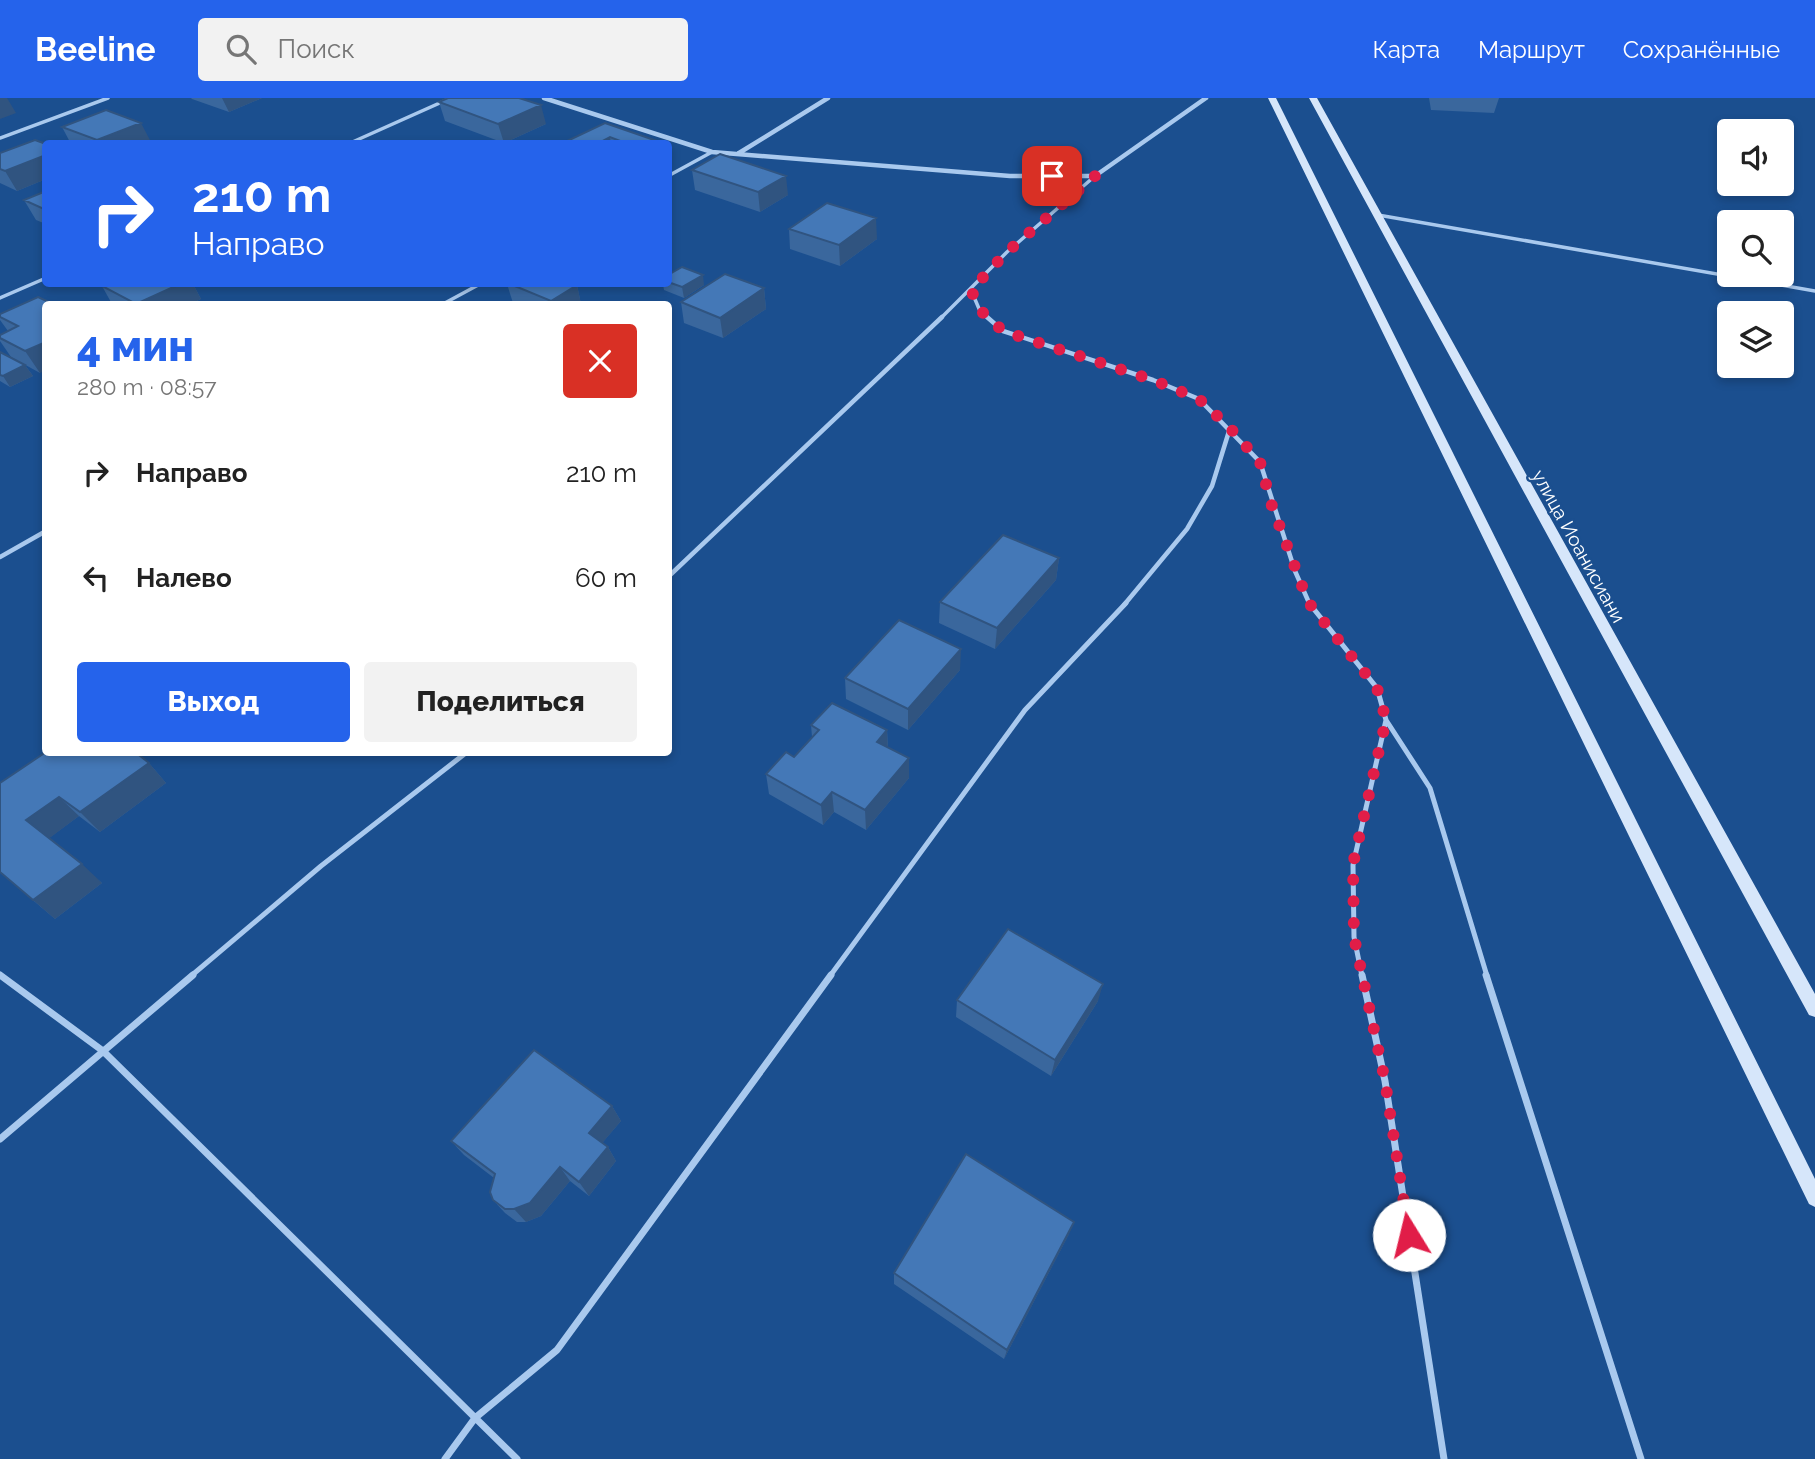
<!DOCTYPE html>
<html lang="ru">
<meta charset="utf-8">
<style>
body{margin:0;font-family:Raleway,sans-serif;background:#f2f2f2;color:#222;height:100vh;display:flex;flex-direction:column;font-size:26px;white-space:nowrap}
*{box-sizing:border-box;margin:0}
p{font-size:23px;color:#767676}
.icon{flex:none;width:38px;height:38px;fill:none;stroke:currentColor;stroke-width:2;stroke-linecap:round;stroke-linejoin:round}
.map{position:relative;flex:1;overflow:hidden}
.details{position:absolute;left:42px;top:203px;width:630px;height:455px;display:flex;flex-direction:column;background:#fff;border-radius:7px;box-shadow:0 4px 10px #0003}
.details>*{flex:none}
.hud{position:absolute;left:42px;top:42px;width:630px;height:147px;border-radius:7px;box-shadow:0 4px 10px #0003;background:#2563eb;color:#fff;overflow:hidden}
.buttons{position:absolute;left:1717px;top:21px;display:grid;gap:14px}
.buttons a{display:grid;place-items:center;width:77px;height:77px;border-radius:7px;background:#fff;box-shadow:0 4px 10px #0003;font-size:35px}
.pin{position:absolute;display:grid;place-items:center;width:60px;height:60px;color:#fff;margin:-30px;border-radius:14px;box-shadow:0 4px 10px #0006}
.me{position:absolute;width:77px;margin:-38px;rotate:351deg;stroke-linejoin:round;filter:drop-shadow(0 0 5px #0008)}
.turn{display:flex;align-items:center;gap:24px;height:147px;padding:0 35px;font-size:32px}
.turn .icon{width:91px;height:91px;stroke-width:2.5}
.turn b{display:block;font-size:49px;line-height:60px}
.round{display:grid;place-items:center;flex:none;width:74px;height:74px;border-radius:7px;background:#f2f2f2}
.overview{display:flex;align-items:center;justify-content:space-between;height:119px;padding:0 35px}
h1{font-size:42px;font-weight:800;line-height:52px;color:#2563eb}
.primary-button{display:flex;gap:14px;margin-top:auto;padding:14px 35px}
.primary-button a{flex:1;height:80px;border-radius:7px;background:#2563eb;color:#fff;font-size:28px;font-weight:800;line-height:80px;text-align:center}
.primary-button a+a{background:#f2f2f2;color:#222}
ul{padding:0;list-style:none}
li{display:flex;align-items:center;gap:21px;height:105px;padding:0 35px}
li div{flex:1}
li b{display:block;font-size:26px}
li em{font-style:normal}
header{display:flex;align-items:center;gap:42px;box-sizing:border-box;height:98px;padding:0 35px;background:#2563eb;color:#fff}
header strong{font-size:33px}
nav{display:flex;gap:38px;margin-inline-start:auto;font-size:24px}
.search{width:490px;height:63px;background:#f2f2f2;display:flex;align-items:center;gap:18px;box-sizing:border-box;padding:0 24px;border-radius:7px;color:#767676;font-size:26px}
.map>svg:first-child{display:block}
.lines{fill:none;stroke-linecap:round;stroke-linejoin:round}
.lane-far3{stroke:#a9c9ee;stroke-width:3.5}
.lane-far2{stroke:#a9c9ee;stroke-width:4.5}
.lane-far1{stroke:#a9c9ee;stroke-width:5}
.lane{stroke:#a9c9ee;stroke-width:7}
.street{stroke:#a9c9ee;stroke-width:4.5}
.secondary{fill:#d6e6fa;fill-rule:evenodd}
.wall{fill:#3a679d}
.shaded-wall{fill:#305480}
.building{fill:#4478b7;stroke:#305480;stroke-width:2}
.route{stroke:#e11d48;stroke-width:12;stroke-dasharray:0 21.6}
.labels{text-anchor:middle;stroke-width:5;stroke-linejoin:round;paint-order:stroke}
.street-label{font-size:19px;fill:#fff;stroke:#1b4f8f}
</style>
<header>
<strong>Beeline</strong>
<div class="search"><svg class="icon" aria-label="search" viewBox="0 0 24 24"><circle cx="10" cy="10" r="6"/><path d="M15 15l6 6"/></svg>Поиск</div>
<nav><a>Карта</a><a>Маршрут</a><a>Сохранённые</a></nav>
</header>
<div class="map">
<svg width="1815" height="1361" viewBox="0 0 1815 1361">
<rect width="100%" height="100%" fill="#1b4f8f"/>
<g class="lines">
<path class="lane-far3" d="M0 40 108 0
M348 46 451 0
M668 78 712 54
M1378 117 1815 193
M971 192 980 213 989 221
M0 200 46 180
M443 206 480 186
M940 221 1007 154 1095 78"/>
<path class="lane-far2" d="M987 219 1003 233 1153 282 1199 301 1260 364 1295 473 1310 507
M0 459 46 433
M668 479 942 219
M1124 507 1187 431 1212 388 1230 330"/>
<path class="lane-far1" d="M1309 505 1377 590 1386 622 1353 767 1354 839 1362 878
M1386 622 1430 690 1487 878
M191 878 321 768 467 654
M830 878 1025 612 1126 505"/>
<path class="lane" d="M0 877 103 953 517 1361
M1362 877 1385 983 1444 1361
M1486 877 1641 1361
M0 1041 193 877
M445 1361 475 1320 557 1252 831 877"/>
<path class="street" d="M544 0 712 54 1010 78H1095L1206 0
M739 55 828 0"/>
<path class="secondary" d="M1268 0H1276L1815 1081V1109L1809 1106Z
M1309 0H1317L1815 896V919L1809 917Z"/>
</g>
<path class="wall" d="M191 0H262L229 14 192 1Z
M1429 0H1499L1494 15 1431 12Z
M439 4 546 26 504 45 445 23Z
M605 25 661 46H565V44Z
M62 29 151 44 146 46H71Z
M46 46V81L17 93 0 85V55Z
M692 72 788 97 760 114 695 92Z
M46 93V126L36 122 24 102Z
M789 131 877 141 840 168 790 151Z
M668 177 704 187 684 200 664 192 663 186H668Z
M108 186H193L201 201 190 206H112L102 188Z
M507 186H572L577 187 581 206H517L513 205Z
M764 190 766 211 723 240 684 225 681 204Z
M38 199 40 275 11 259 0 243V237L8 233 0 222V216Z
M0 254 25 267 33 278 10 289 0 283Z
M1059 460 1056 482 995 551 939 525 940 504Z
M960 572 908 632 846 601 845 580Z
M811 627 887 632 888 649 909 680 866 732 834 714 823 727 769 696 766 676 794 659 812 639Z
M149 665 166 685 100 734 79 718 49 740 102 785 55 821 0 774V685Z
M957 902 1098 903 1051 978 956 919Z
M612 1008 621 1023 602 1045 608 1049 616 1063 589 1098 570 1083 541 1118 526 1124H517L505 1115 493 1102 494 1080 464 1057 451 1043Z
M1069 1136 1004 1261 894 1186V1175Z"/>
<path class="shaded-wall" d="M0 0H7L16 15 0 21Z
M222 0H262L229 14Z
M541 7 546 26 504 45 498 26Z
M141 25 151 44 146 46H99L97 42Z
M610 39 611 46H597Z
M46 57V81L17 93 5 73Z
M786 78 788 97 760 114 758 94Z
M876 120 877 141 840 168 839 147Z
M703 177 704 187 684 200 682 189Z
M180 186H193L201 201 190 206H136Z
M577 187 581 206H552L551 203Z
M764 190 766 211 723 240 720 220Z
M46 244V272L40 275 25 253Z
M25 267 33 278 10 289 3 278Z
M1059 460 1056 482 995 551 997 530Z
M961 551 960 572 908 632V611Z
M887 632 888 652 877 644Z
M909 660V680L866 732 865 712Z
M149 665 166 685 100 734 80 714Z
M832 694 834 714 823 727 821 707Z
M59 699 79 718 47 742 26 722Z
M82 766 102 785 55 821 33 802Z
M1103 886 1098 903 1051 978 1055 962Z
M612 1008 621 1023 598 1050 589 1035Z
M608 1049 616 1063 589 1098 579 1084Z
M560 1069 570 1083 541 1118 526 1124 514 1111Z
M1074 1124 1069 1136 1004 1261 1007 1252Z"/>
<path class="building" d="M448 0H519L541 7 498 26 439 4Z
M106 12 141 25 97 42 62 29Z
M605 25 660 44 657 46H628L610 39 597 46H570L565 44Z
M35 42 46 46V57L5 73 0 71V55Z
M720 56 786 78 758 94 692 72Z
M46 93V112L24 102Z
M827 105 876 120 839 147 789 131Z
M682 169 703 177 682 189 668 184V177Z
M725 176 764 190 720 220 681 204Z
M108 186H180L136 206 102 188Z
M510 186H572L577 187 551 203Z
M38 199 53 206H46V244L25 253 0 240V237L18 228 0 219V216Z
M0 254 25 267 3 278 0 277Z
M1003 437 1059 460 997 530 940 504Z
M899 522 961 551 908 611 845 580Z
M832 605 887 632 877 644 909 660 865 712 832 694 821 707 766 676 786 654 794 659 819 632 811 627Z
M46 654H135L149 665 80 714 59 699 26 722 82 766 33 802 0 774V685Z
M1008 831 1103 886 1055 962 957 902Z
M534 952 612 1008 589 1035 608 1049 579 1084 560 1069 530 1105 514 1111H505L493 1102 490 1094 495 1076 451 1043Z
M966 1056 1074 1124 1007 1252 894 1175Z"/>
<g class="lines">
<path class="route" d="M1052 78H1095L1007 154 971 192 980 212 1003 233 1153 282 1199 301 1230 330 1260 364 1271 405 1308 504 1377 590 1386 622 1353 766 1354 839 1385 983 1409 1137"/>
</g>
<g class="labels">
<g class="street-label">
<text transform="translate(1579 448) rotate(61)" y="7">улица Иоанисиани</text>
</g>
</g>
</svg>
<div class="buttons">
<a><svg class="icon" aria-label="sound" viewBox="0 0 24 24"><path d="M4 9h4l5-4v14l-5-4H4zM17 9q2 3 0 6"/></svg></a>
<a><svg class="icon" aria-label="search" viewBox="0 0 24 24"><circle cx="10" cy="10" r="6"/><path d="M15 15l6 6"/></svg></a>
<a><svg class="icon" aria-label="layers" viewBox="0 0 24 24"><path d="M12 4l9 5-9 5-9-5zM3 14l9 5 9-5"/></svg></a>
</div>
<div class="pin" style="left:1052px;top:78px;background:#d93025"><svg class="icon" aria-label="arrive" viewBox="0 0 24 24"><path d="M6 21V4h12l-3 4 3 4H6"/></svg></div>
<svg class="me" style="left:1409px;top:1137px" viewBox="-20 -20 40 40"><circle r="19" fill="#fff"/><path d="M0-13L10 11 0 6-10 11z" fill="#e11d48"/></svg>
<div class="hud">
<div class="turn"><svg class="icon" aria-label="right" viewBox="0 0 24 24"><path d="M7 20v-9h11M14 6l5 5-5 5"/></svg><div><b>210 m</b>Направо</div></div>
</div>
<section class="details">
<div class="overview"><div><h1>4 мин</h1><p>280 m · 08:57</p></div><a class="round" style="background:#d93025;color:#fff"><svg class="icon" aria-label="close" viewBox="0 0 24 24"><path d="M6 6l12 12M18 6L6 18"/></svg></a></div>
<ul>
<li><svg class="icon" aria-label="right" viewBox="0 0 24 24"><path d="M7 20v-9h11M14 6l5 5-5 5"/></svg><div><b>Направо</b></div><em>210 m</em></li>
<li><svg class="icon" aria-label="left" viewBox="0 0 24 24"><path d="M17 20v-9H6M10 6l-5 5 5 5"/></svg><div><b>Налево</b></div><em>60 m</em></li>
</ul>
<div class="primary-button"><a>Выход</a><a>Поделиться</a></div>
</section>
</div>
